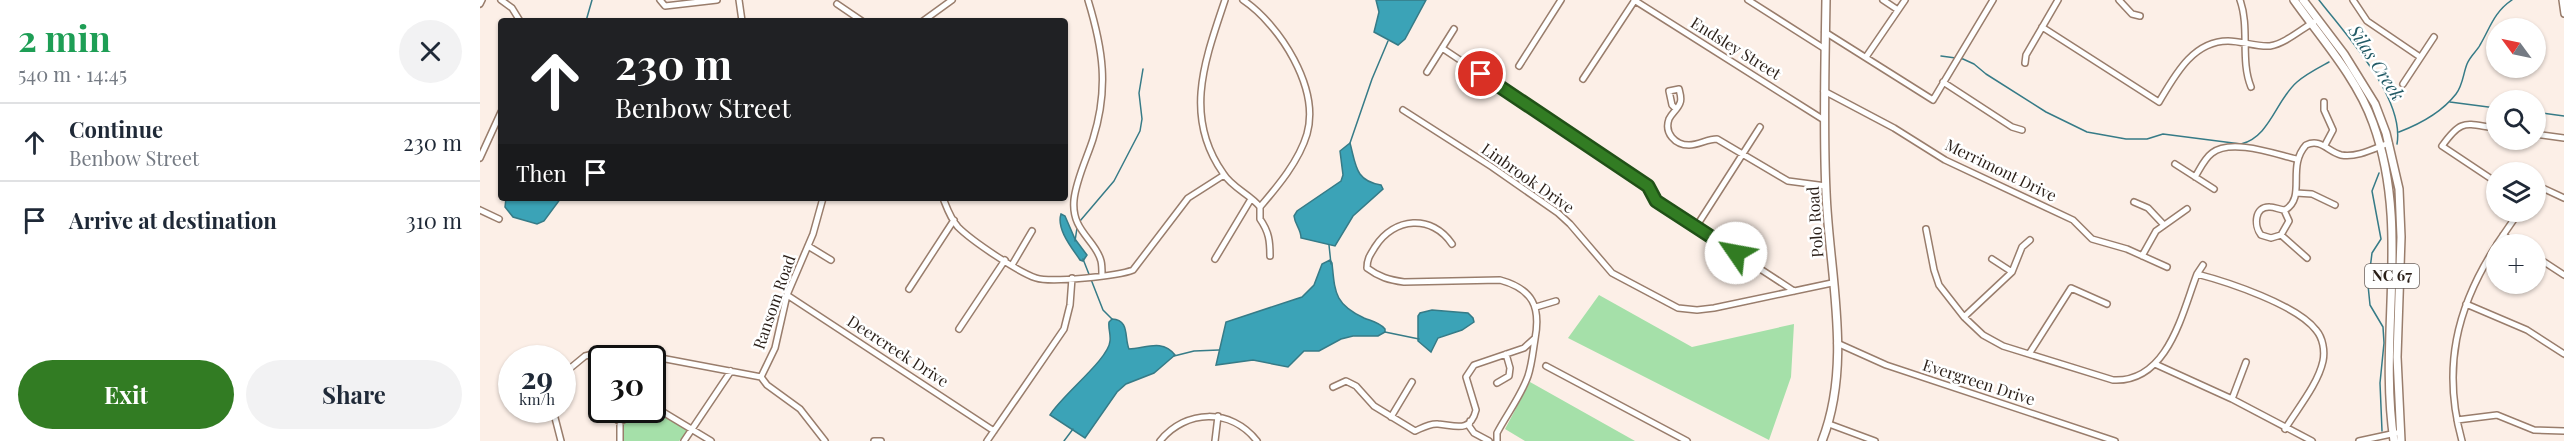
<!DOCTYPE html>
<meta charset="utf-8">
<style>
body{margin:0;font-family:"Playfair Display",serif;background:#f2f2f3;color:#1f2937;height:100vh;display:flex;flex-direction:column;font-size:22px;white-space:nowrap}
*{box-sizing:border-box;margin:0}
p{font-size:20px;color:#747a83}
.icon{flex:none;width:33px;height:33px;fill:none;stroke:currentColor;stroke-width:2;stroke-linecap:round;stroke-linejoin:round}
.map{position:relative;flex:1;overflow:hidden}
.side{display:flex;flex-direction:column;background:#fff;width:480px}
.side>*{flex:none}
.banner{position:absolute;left:18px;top:18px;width:570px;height:183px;border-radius:6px;box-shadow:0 2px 4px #0004;background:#202124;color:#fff;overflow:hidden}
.needle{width:39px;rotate:303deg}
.controls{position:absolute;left:2006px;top:18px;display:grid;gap:12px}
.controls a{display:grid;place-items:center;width:60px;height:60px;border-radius:50%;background:#fff;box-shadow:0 2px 4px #0004;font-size:30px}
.speed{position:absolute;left:18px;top:345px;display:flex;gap:12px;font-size:30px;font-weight:700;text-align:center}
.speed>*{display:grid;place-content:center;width:78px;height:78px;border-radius:50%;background:#fff;box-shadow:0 2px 4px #0004;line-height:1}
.speed small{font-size:15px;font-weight:400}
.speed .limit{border:3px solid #111;border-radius:9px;background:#fff;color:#111}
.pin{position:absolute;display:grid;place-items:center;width:51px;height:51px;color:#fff;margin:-26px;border:3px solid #fff;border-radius:50%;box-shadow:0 2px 6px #0007}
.me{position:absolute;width:66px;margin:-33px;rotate:303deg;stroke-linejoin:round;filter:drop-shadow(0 0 4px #0008)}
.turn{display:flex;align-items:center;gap:21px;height:126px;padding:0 18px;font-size:27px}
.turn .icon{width:78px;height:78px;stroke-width:2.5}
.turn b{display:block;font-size:42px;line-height:51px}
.then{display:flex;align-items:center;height:57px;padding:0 18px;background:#0003;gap:12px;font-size:22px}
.round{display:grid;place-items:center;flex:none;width:63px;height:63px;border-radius:32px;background:#f2f2f3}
.headline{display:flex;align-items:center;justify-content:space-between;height:102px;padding:0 18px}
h1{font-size:36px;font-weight:700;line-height:45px;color:#1e9e55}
.primary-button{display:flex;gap:12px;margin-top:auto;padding:12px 18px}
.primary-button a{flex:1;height:69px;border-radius:36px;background:#327c23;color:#fff;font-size:24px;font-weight:700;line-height:69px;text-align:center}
.primary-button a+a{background:#f2f2f3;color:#1f2937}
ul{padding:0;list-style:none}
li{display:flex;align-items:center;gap:18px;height:78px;padding:0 18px;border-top:2px solid #e0e1e3}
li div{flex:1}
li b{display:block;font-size:22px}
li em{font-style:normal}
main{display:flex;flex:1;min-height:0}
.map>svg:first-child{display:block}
.green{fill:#a5e0a9}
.water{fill:#3ba3b7;stroke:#367b87;stroke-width:1.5}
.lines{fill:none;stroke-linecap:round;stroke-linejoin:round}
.stream{stroke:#367b87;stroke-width:1.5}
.minor-casing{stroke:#997d6c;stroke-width:8}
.major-casing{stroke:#997d6c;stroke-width:10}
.minor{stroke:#fff;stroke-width:5}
.major{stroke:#fff;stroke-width:7}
.route-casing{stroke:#205117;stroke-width:15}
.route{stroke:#327c23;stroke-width:10}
.labels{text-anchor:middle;stroke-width:5;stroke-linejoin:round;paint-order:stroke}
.shield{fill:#fff;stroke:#6a625d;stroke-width:1.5}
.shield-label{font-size:15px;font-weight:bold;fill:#2a1f18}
.street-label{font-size:16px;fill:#2a1f18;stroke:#fff}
.water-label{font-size:18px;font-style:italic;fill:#235b66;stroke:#fff}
</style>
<main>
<section class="side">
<div class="headline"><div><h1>2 min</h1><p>540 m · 14:45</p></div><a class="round"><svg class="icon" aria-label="close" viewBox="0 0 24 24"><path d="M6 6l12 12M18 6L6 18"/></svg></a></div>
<ul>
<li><svg class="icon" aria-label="ahead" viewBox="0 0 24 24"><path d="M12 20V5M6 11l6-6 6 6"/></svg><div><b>Continue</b><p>Benbow Street</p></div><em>230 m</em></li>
<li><svg class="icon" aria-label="arrive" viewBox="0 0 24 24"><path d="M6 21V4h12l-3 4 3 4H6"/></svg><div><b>Arrive at destination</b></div><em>310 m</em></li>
</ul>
<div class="primary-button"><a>Exit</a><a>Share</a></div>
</section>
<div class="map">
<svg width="2084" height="441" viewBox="0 0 2084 441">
<rect width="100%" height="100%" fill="#fcefe7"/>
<path class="green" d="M1119 295 1212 347 1314 324 1311 377 1289 440 1088 338Z
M1050 382 1155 441H1045L1025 429Z
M168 412 186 415 207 428 206 434 199 441H142L141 427 154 413Z"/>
<path class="water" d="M896 0H946L925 39 918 45 894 32 899 12Z
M870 143C876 165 875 181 901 185L903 189 873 216 855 246 821 238C821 229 815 225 814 216L817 211 861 181 863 175 860 151Z
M26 198H81L64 221 57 224 33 217 25 207Z
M581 214 585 216 595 239 607 255 603 261 600 260C592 248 576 229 581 214Z
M850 260 852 263C855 292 854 304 884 318 891 321 899 322 905 329V332L898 336H873L861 339 839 351H824L808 367 773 360 736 365 746 322 822 297 834 285 842 264Z
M952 310 988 313 993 318 994 322 982 330 958 338 951 352 938 341V316L940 313Z
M632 319C650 320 644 337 649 349 664 349 682 338 695 355L674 373 646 384 637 392 605 438 570 415C581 396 629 359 630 341 631 335 628 328 629 322Z"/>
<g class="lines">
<path class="stream" d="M1839 0C1866 35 1925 98 1917 144
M106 21 112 0
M1461 56 1483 59 1494 64 1506 74 1566 112 1607 132 1646 139H1667L1683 134 1761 144C1790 137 1796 100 1817 82 1826 74 1838 68 1849 62
M1970 102 2016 108
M2055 112 2084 116
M1919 132C1940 124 1962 112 1976 94 1983 85 1983 74 1987 64 1990 56 1997 51 2000 45 2010 28 2014 12 2032 0
M870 143 892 79 908 41
M1899 173 1892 191 1901 239 1892 253 1888 285 1890 305 1903 327 1904 343 1900 383 1902 431
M600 221 634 181 660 131 662 119 659 93 663 69
M595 241 597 228
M849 245 851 264
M603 259 623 310 632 319
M905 332 939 339
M694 356 714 351 739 350
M584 441 593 429"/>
<g class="minor-casing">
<path id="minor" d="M21 0 32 8 40 21
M180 0 185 6 237 0
M259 0 262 21
M608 0C623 49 629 88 613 139 607 158 596 180 594 200 591 231 616 240 621 261 622 265 622 271 622 275
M745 0C725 60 703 116 743 173 752 188 770 194 780 207
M763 0C800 25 840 88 827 134 819 161 798 186 780 207
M1154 0 1344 120
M1268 0 1345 49
M1403 0 1418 10
M1639 0 1652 14 1660 16
M1760 0C1770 28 1760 60 1771 87
M1873 0 1887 21 1940 57
M2082 0 2084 14
M0 4 2 0
M357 4 382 21
M443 21 472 0
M1562 27 1679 102C1695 75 1713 41 1748 41 1762 41 1776 47 1790 46 1806 43 1820 30 1834 22
M1345 32 1453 100 1513 0
M962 48 1168 186 1176 201 1314 291
M1386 57 1425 0
M1545 63 1546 55 1578 0
M1039 66 1081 0
M947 72 974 29
M1103 79 1155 0
M1463 82 1532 127 1542 130
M1923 84 1954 37
M1344 91 1414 128 1465 160 1593 220 1612 239 1647 249 1687 267
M1844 102V110L1853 130 1845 145
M1196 109 1192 105 1189 91 1199 89C1200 93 1202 99 1200 103 1198 109 1192 113 1189 119 1184 133 1195 145 1209 145 1219 145 1227 139 1237 139L1308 181 1346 186
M923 110 1012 167 1078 213 1090 224 1132 273 1198 308 1217 310 1234 308 1352 283
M2016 128C1985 124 1982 118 1962 146L2016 182
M2055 134 2084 138
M0 158 21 112
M1695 164 1734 189
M1715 177C1720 169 1724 159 1732 153 1751 138 1795 154 1816 159
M2055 187 2056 185 2084 198
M1816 193 1832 194 1855 205
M343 198 333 234 307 295 295 348 281 377 287 385 320 409 345 441
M463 198C467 208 470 218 478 227 492 241 538 272 556 278 571 283 638 276 653 270L708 198 744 175
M1654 202 1668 208 1684 225
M780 207V219C789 232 790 241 790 256
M0 210 19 219
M1804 210 1809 221 1801 235 1791 238 1781 235C1774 226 1774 206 1790 207 1795 207 1800 210 1805 210 1827 197 1806 167 1826 145 1841 138 1848 152 1861 155 1877 158 1895 148 1909 143
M1216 227 1280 127
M1446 229 1454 270 1459 285 1484 317 1503 335 1523 346 1633 380C1688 383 1702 313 1717 274L1723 265
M1801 235 1827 258
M2023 235 2037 244
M972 244C952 214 914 217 895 247 890 255 887 259 887 268 899 277 909 280 924 282L1020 280C1053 289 1061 307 1055 339 1053 351 1052 364 1048 376 1041 396 1027 414 1017 433V441
M2017 244 2039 212
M328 246 351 260
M1662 256 1676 231 1707 209
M2055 256 2084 275
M735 259 771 199
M1512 259 1532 272
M532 265 552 231
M1717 274C1748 282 1817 305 1836 330 1843 338 1845 351 1843 361 1838 384 1818 408 1805 429
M429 289 474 220
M307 295 514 431
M1986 304 2047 330 2084 354
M1056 307 1076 301
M1484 317 1532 272 1542 247 1550 240
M479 329 525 260
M1357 343 1406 365 1635 441
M1549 354 1591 288 1627 304
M1675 364 1752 399 1832 441
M1066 366 1207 441
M82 375 105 356 133 349 281 377
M1017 383 1029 376 1030 368 1026 354
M853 387 866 381 876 386 894 406 935 431C942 428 950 423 958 424 974 425 990 434 996 410L986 377 994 365 1044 348 1055 338
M1752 399 1766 362
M73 410 81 441
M132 410 133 417 140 422 148 417 149 410
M149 412 175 410 183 412 231 441
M911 417 932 382
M1977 420 2017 415 2054 430 2084 431
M990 421 989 426 994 433 1009 441
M140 422V441
M1349 424 1395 441
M204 441 251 371
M394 441H401
M507 441 584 329 590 305 592 278
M680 441C706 409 751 408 777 441
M735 441 738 416
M1879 441 1916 433
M1982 441C1962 369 1976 308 2016 246"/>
</g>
<g class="major-casing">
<path id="major" d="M1814 0C1841 38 1877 78 1893 123 1931 227 1898 334 1914 441
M1823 0 1864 54 1895 104 1906 133 1919 189 1921 237 1917 357 1921 441
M1342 441C1373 362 1349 274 1346 192 1343 128 1345 64 1346 0"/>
</g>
<use href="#minor" class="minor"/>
<use href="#major" class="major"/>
</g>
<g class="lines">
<g class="route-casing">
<path id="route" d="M1001 74 1168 186 1176 201 1256 253"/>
</g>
<use href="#route" class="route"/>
</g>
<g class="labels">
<rect class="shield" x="1885" y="264" width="54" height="24" rx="4.5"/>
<g class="shield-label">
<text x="1912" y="281">NC 67</text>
</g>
<g class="street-label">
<text transform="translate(1256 48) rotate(32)" y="6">Endsley Street</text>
<text transform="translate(1521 170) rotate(26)" y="6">Merrimont Drive</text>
<text transform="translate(1048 178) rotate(35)" y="6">Linbrook Drive</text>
<text transform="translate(1335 222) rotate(-94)" y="6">Polo Road</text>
<text transform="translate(294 302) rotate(-71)" y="6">Ransom Road</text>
<text transform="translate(418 351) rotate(33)" y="6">Deercreek Drive</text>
<text transform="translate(1499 382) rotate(18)" y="6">Evergreen Drive</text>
</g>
<g class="water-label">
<text transform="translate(1896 63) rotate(57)" y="6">Silas Creek</text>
</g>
</g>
</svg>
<div class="controls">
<a><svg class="needle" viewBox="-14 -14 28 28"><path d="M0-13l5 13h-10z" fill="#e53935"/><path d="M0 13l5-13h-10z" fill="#747a83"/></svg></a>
<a><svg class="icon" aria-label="search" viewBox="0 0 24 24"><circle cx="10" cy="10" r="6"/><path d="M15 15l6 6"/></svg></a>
<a><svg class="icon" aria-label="layers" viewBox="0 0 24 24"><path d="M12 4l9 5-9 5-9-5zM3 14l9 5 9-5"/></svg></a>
<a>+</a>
</div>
<div class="speed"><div>29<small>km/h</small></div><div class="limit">30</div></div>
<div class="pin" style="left:1001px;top:74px;background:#d93025"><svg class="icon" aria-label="arrive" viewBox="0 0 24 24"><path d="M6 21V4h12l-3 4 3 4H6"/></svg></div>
<svg class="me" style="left:1256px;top:253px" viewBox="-20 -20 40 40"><circle r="19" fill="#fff"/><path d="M0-13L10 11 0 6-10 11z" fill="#327c23"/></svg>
<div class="banner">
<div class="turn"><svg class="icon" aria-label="ahead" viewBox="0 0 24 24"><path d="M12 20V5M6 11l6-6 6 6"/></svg><div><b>230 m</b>Benbow Street</div></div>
<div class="then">Then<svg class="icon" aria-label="arrive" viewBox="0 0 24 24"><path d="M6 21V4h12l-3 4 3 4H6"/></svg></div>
</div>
</div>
</main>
